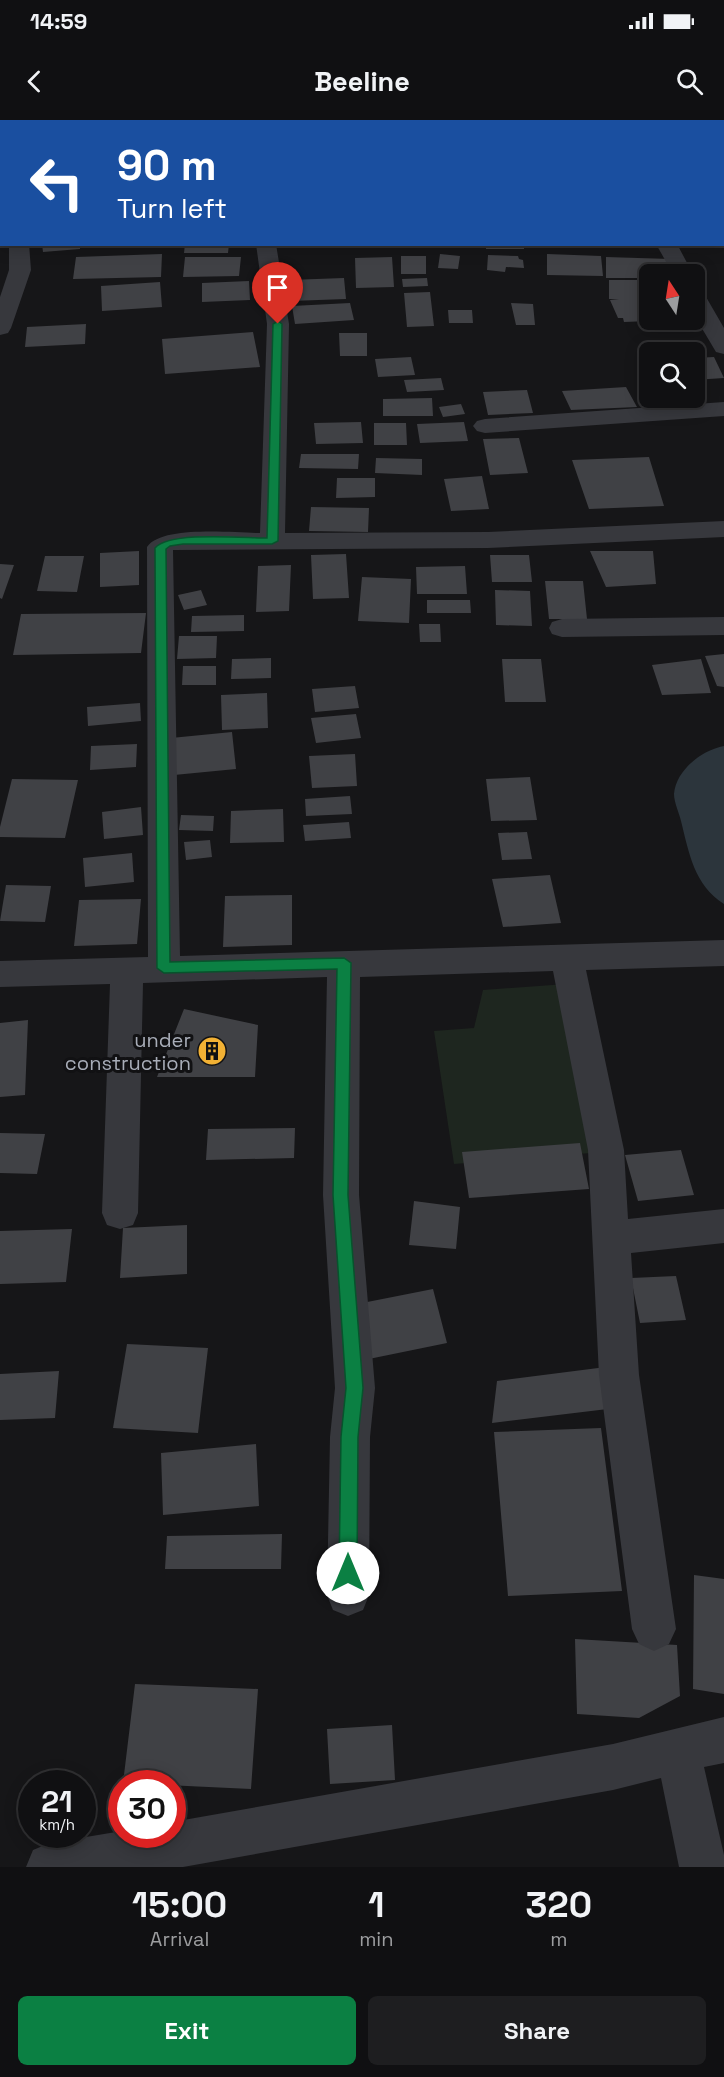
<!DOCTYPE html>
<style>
body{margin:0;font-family:"Space Grotesk",sans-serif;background:#1e1e20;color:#f1f3f6;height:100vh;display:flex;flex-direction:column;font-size:22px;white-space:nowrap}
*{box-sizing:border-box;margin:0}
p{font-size:20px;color:#9c9d9f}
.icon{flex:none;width:33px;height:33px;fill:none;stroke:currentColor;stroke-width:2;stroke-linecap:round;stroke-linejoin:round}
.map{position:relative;height:1747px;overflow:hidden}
.sheet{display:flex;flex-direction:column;background:#101012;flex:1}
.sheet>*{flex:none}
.hud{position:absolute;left:0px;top:0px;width:724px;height:126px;box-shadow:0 3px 15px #0003,0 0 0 2px #303032;background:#1a4fa0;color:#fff;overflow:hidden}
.needle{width:39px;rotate:348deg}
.controls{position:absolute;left:639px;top:144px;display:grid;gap:12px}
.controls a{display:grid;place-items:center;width:66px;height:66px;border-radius:9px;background:#101012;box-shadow:0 3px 15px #0003,0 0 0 2px #303032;font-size:30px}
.speed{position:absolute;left:18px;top:1650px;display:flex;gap:12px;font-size:30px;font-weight:700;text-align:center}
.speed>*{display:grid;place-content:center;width:78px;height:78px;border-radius:50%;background:#101012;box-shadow:0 3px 15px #0003,0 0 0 2px #303032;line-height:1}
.speed small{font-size:15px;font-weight:400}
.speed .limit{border:9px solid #d22;background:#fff;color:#111}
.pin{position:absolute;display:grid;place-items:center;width:51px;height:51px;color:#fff;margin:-62px -26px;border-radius:50% 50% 50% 0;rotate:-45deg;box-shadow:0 0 6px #0007}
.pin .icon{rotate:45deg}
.me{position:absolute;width:66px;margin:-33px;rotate:0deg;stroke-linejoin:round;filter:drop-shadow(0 0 4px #0008)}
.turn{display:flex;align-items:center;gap:21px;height:126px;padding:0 18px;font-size:27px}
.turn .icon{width:78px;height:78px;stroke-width:2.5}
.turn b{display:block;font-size:42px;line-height:51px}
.eta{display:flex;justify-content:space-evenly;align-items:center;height:102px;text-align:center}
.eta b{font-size:36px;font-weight:600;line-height:42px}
.button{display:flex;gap:12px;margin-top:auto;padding:12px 18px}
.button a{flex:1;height:69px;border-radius:9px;background:#0b8043;color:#fff;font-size:24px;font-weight:600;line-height:69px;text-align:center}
.button a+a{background:#1e1e20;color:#f1f3f6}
.status{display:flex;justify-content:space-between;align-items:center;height:42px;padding:0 30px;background:#101012;direction:ltr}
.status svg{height:16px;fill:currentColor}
header{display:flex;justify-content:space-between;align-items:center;height:78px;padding:0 18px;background:#101012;font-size:27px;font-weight:600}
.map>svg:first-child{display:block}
.green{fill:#1e261f}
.water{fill:#2c353c}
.building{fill:#404145}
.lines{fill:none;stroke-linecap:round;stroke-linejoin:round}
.minor{fill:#37383d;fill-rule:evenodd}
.route{fill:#0b8043;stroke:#07532c;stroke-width:1.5}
.labels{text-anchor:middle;stroke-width:6;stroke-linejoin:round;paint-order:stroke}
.poi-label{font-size:20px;fill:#a8adb8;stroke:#111113;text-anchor:end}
</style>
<div class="status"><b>14:59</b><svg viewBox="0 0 49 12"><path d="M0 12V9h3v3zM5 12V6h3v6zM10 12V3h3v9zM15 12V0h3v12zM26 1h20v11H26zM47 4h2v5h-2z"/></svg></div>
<header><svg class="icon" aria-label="back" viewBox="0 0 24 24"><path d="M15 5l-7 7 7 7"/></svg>Beeline<svg class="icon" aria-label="search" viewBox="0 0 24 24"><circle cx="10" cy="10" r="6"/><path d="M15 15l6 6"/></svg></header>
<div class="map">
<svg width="724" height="1747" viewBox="0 0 724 1747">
<rect width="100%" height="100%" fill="#161618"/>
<path class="green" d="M566 864 603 1032 454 1044 434 911 474 908 483 870Z"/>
<path class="water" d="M724 626V784C694 765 689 733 681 701 679 693 674 682 674 674 676 650 702 630 724 626Z"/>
<path class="building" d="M42 124H80V129L43 132Z
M185 124H229L228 133H184Z
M286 124H321L320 128 286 126Z
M486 124H524V129H486Z
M162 134 161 157 73 159 76 137Z
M440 134 460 136 458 149 438 148Z
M547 134 601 136 603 156 547 155Z
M488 135 518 136 519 139 523 140 524 148 506 147 505 152 487 150Z
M401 136H426V154H401Z
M185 137H241L239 156 183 157Z
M392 137 394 167 356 168 355 138Z
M606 137 670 139 673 154H650V158H606Z
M344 158 346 179 291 181 289 160Z
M427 158 428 166 403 167 402 159Z
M609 160H650V201L624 202 623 198H618L610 180 619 179H609Z
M249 161 250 180 202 182V163Z
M160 162 162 187 102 191 101 166Z
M430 172 434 206 407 207 404 173Z
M350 183 354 200 295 204 292 186Z
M511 183 533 184 535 205H516Z
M448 190H472L473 203H449Z
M86 204 85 224 25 227 27 207Z
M253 212 260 247 165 254 162 219Z
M339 213H367V236H340Z
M411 237 415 255 378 257 375 239Z
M714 237 724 258 694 260V238Z
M441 258 444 270 407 272 404 260Z
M626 267 637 287 571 290 562 271Z
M527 270 533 293 488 295 483 272Z
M432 278 433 296H383V279Z
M461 284 465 294 443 297 439 287Z
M361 302 363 323 316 324 314 303Z
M464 302 468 321 420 323 417 304Z
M374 303H406L407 325H374Z
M519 318 528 353 490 355 483 319Z
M301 334H359L358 349 299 348Z
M649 337 664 386 589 389 572 340Z
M376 338 422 339V355L375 353Z
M482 356 489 389 451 391 444 359Z
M337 358H375V377L336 378Z
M311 387 369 388 368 412 309 411Z
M139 431V465L100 467V433Z
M590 431H653L656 464 606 467Z
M346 434 349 478 313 479 311 435Z
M490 435H529L532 462H492Z
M45 436H84L77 472 37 471Z
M0 444 14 445 2 479 0 478Z
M291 445 289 491 256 492 258 446Z
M465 446 467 474H417L416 447Z
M362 457 411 459 409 503 358 501Z
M545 461H583L587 499H549Z
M201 470 207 485 184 490 178 475Z
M495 470 530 471 532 506 496 505Z
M427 480H470L471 493H427Z
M146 493 141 533 13 535 21 494Z
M244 495V511L191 512 192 496Z
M419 504H440L441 522H420Z
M179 516H217L216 538 177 539Z
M724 534V567L717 566 705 536Z
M271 538V558L231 559 232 539Z
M502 539H541L546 582H505Z
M701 539 711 573 662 575 652 545Z
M183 546H216V565H182Z
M355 566 359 588 315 592 312 569Z
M267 573 268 608 222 610 221 575Z
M140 583 141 601 88 606 87 587Z
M356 594 361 618 316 623 311 598Z
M232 612 236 649 174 655 171 618Z
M137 624 136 647 90 650 91 626Z
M355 634 357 666 312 668 309 636Z
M530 657 537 700 491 701 486 659Z
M12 659 78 660 65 718 0 717V707Z
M350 676 352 694 306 696 305 679Z
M141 687 143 715 104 719 102 692Z
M283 689 284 722 230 723 231 691Z
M181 695 214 696 213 711 179 710Z
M349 702 351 718 305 721 303 705Z
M527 712 532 739 502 740 498 713Z
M210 720 212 737 186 740 184 722Z
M132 733 134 762 85 767 83 738Z
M550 755 561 803 503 807 492 759Z
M6 765 51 766 45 802 0 801Z
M292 775V825L223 827 225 776Z
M141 779 137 824 74 826 79 780Z
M184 889 258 905 255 957H157Z
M28 900 25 975 0 977V903Z
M295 1008 294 1038 206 1040 208 1009Z
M0 1013 45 1014 37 1054 0 1053Z
M580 1023 589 1069 469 1078 462 1032Z
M681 1030 694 1075 638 1081 625 1035Z
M414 1081 460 1087 456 1129 409 1125Z
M187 1105V1154L120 1158 123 1108Z
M72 1109 66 1162 0 1164V1111Z
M676 1156 686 1200 640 1203 631 1158Z
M433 1169 447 1223 359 1241 347 1186Z
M127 1224 208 1228 198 1313 113 1308Z
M606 1247 616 1288 492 1303 497 1261Z
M59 1251 55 1298 0 1300V1254Z
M601 1308 622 1471 508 1476 494 1312Z
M256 1324 259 1386 163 1395 161 1333Z
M282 1414 281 1449H165L167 1416Z
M694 1455 724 1459V1574L693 1569Z
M575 1519 677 1525 680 1576 639 1598 577 1594Z
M135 1564 258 1569 251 1669 123 1663Z
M392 1605 395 1660 330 1664 327 1609Z"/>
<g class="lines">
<path class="minor" d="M20 0H38V2H20Z
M236 0H254V2H236Z
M590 0H614L615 2H589Z
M724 0V12H723V2H719Z
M9 124H29L31 150 11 208 8 213 0 215V177L9 150Z
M256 124H276L289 204 285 413 488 412 724 401V417L488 428 173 430 180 836 724 820V846L586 850 624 1030 628 1099 724 1089V1123L631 1133 639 1255 676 1509 669 1524 654 1531 639 1524 632 1509 599 1255 588 1030 553 851 360 857 359 1075 375 1268 370 1317 369 1475 363 1490 348 1496 333 1490 327 1475 330 1317 335 1268 323 1075 327 857 143 863 138 1093 133 1105 120 1109 107 1105 102 1093 110 864 0 867V841L148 837 147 427C162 405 234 413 260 413L267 204Z
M656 124H677L693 154H673Z
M694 169 702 170 724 208V234L716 232 694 195Z
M724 282V296L485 313 477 311 473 306 477 301 485 299Z
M724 497V515L562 517 552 514 549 508 552 502 562 499Z
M724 1597V1643L704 1647 724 1735V1747H679L661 1658 613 1670 183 1747H26L33 1730 50 1723 122 1711V1714H172V1702L613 1624Z"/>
</g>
<path class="route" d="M278 201 282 204 278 421 272 424H183L170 426 166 429 170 842 344 838 351 843 348 1075 363 1268 358 1317 357 1453 354 1459 348 1461 342 1459 339 1453 341 1317 346 1268 333 1075 337 849 164 853 157 848 155 428C170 411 243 418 267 418L273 204Z"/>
<defs>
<g id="building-disc" transform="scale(1.5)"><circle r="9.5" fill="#f2b134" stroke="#111113"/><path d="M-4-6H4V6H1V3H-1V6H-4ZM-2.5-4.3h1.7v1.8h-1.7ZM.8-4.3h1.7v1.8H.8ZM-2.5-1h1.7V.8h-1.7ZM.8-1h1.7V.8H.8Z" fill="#111"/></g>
</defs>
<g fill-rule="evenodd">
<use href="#building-disc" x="212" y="931"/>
</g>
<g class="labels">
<g class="poi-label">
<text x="191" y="927">under<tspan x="191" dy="23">construction</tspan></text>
</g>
</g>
</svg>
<div class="controls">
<a><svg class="needle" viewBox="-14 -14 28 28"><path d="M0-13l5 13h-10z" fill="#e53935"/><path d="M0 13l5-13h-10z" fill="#9c9d9f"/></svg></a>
<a><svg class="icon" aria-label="search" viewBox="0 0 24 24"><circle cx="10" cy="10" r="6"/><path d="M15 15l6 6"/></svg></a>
</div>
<div class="speed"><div>21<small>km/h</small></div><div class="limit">30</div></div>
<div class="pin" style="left:278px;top:204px;background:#d93025"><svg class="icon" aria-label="arrive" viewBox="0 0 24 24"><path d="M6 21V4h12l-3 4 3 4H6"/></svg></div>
<svg class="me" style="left:348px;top:1453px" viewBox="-20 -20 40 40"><circle r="19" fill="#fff"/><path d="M0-13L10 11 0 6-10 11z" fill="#0b8043"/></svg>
<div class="hud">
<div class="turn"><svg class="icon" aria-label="left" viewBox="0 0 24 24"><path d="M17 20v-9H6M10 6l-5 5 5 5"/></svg><div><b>90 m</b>Turn left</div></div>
</div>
</div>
<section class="sheet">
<div class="eta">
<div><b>15:00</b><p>Arrival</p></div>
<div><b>1</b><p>min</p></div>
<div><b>320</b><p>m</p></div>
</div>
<div class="button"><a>Exit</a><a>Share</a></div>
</section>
